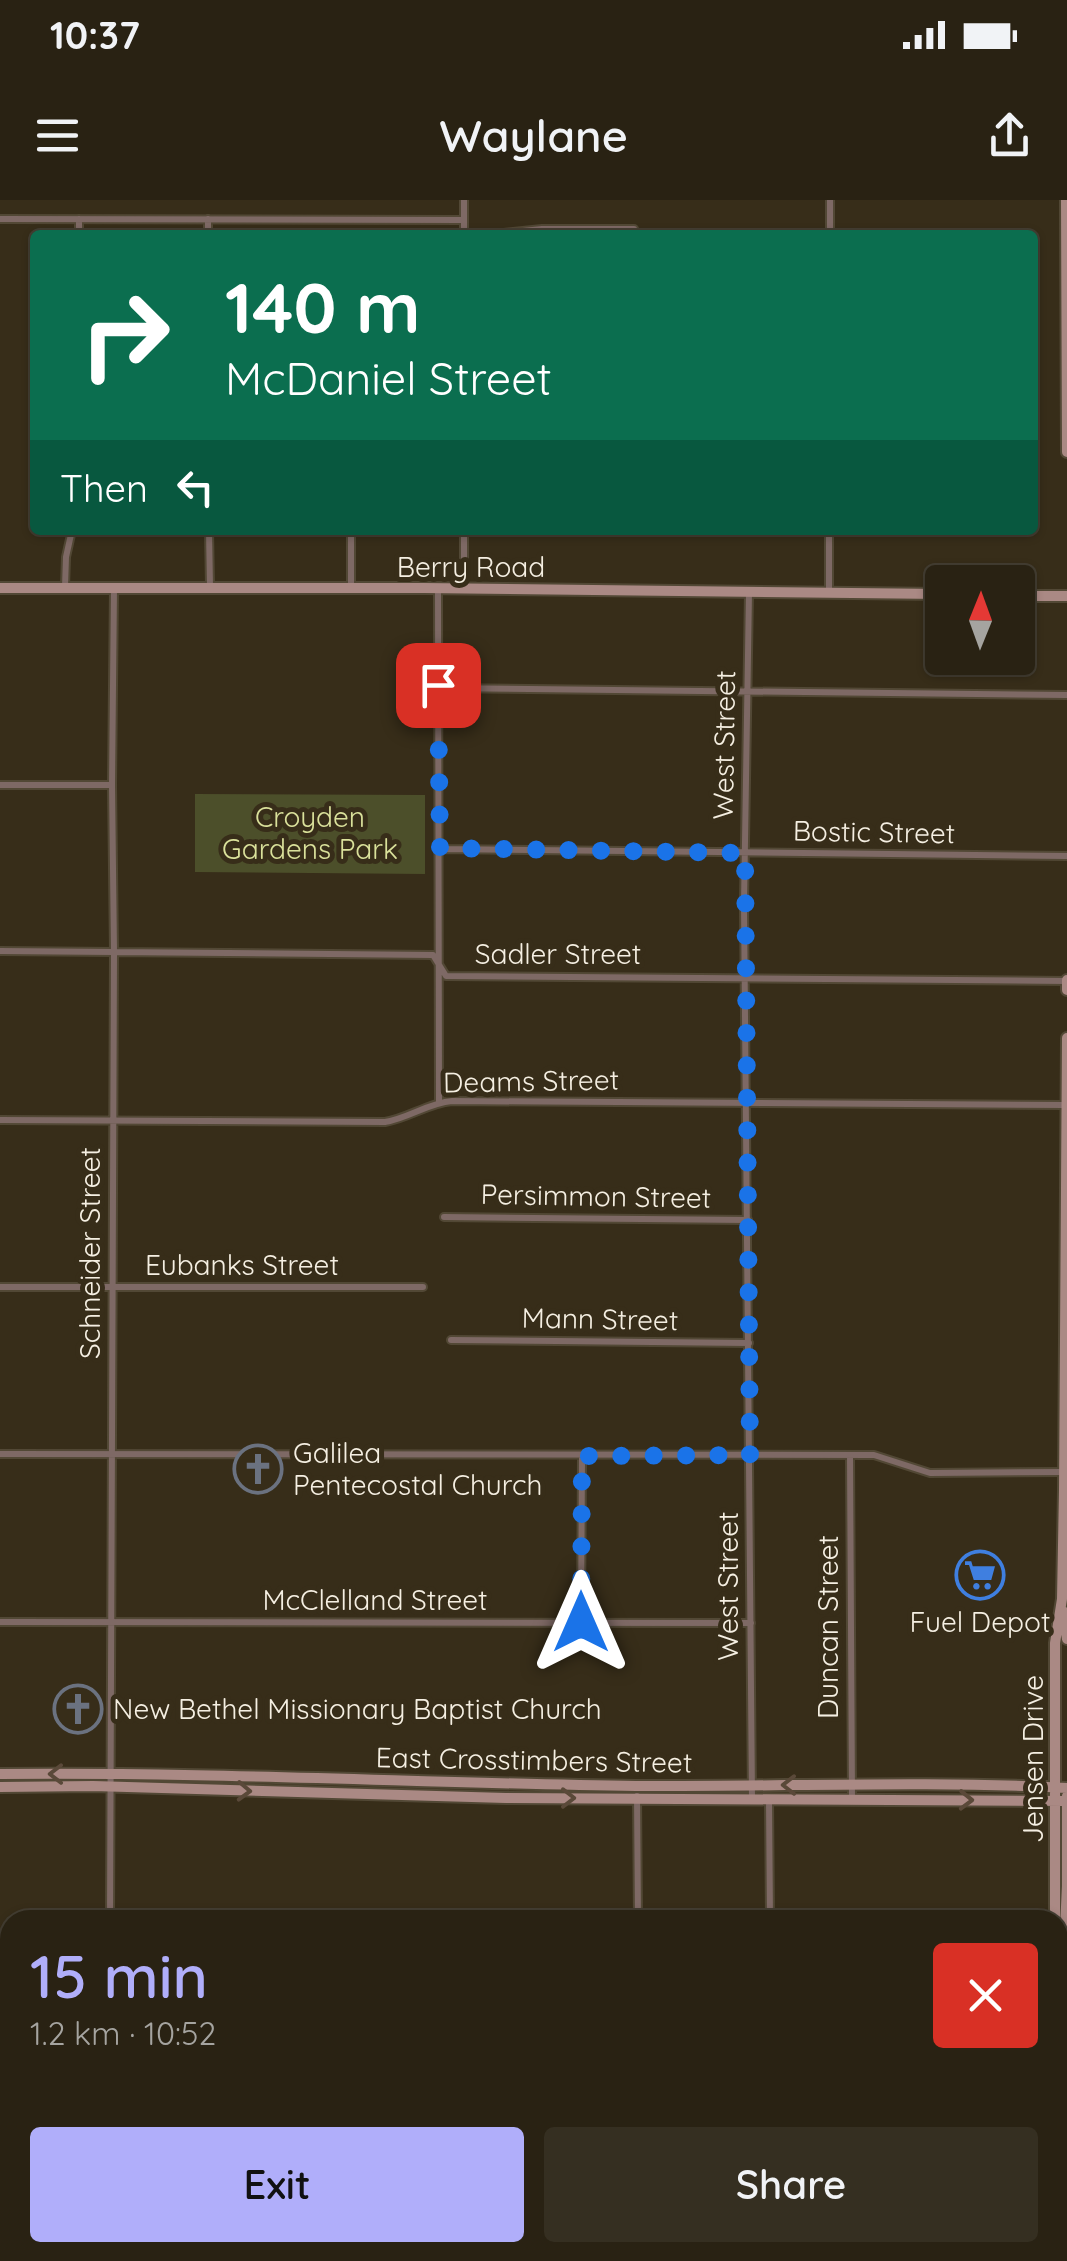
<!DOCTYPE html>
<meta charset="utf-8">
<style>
body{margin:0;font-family:Quicksand,sans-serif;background:#352f21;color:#f1f3f6;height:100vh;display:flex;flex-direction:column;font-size:38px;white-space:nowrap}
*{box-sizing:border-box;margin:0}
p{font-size:32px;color:#a5a4a0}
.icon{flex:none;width:55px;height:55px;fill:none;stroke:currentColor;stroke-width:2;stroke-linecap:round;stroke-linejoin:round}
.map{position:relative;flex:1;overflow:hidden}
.side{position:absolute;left:0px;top:1710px;width:1068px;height:352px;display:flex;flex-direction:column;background:#292213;border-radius:30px 30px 0 0;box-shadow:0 2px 8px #0004,0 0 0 2px #453f33}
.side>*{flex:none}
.hud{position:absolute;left:30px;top:30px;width:1008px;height:305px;border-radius:10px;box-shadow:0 2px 8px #0004,0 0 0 2px #453f33;background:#0b6e4f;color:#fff;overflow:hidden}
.needle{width:65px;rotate:1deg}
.fabs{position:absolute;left:925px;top:365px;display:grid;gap:20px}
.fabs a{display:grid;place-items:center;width:110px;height:110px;border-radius:10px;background:#292213;box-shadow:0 2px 8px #0004,0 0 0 2px #453f33;font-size:50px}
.pin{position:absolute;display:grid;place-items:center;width:85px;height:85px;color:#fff;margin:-42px;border-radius:20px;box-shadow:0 5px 15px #0006}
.me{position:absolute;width:110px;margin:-55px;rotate:0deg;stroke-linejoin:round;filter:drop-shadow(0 0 8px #0008)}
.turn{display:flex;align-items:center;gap:35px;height:210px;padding:0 30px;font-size:45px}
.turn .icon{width:130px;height:130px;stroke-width:2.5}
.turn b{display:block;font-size:70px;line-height:85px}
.then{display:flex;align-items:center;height:95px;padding:0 30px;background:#0003;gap:20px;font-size:38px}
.round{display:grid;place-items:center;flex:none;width:105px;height:105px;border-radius:10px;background:#352f21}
.summary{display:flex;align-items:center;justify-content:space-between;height:170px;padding:0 30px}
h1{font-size:60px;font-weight:600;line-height:75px;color:#b0aefa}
.cta{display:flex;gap:20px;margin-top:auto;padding:20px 30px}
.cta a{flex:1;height:115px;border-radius:10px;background:#b0aefa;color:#111;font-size:40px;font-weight:600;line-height:115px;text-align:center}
.cta a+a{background:#352f21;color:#f1f3f6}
.status{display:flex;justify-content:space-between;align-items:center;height:70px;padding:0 50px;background:#292213;direction:ltr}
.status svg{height:28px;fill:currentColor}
header{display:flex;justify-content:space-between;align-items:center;height:130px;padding:0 30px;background:#292213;font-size:45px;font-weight:600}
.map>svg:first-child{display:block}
.green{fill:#4c4f2a}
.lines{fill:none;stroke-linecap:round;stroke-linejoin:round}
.street-casing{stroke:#524835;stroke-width:10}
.secondary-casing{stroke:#524835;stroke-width:14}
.street{stroke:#7e6965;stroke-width:6}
.secondary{stroke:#aa8984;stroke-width:10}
.oneway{stroke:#5a4939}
.route{stroke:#1a73e8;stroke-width:18;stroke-dasharray:0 32.4}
.labels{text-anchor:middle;stroke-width:10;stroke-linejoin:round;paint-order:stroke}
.street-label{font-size:28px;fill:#f5efe2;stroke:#372d19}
.park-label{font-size:28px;fill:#dae19b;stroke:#372d19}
.poi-label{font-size:28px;fill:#f5efe2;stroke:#372d19;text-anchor:start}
</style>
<div class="status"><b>10:37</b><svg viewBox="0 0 49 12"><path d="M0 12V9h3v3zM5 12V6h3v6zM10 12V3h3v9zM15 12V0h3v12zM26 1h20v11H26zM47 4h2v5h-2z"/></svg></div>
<header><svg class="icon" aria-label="menu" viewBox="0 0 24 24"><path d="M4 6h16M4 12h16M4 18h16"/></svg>Waylane<svg class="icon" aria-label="share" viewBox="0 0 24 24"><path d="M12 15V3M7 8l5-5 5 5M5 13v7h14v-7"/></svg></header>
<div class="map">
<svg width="1067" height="2061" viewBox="0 0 1067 2061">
<rect width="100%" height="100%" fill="#372d19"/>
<path class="green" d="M195 594 425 595V674L195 672Z"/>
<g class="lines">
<g class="street-casing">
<path id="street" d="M830 0V35
M0 19 464 20
M79 19V35
M208 19V35
M464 35V0
M485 35 542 29H634
M209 330 210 387
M351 330V388
M464 330V388
M65 387 66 357 72 330
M438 389 439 902
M749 392 744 704 752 1599
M829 392V330
M438 488 1067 495
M0 585H112
M440 649 1067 656
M0 751 433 755 446 776 1067 781
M0 920 385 922C409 918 428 903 452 901L1065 905
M444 1017 748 1020
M0 1087H423
M451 1140 749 1143
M0 1254 874 1255 930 1273 1064 1272
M850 1255 852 1599
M0 1422 751 1423
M581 1422 582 1256
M637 1596 638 1720
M769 1599 770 1720
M110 1720 114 752 112 585 114 388
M106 2061V2052
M678 2061 679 2052
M786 2061V2052"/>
</g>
<g class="secondary-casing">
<path id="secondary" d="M1066 0 1067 252
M0 388H424L942 394
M1018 396H1067
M1067 780V790
M1063 1411 1067 1439
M0 1574C212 1572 424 1583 636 1586 779 1587 923 1580 1067 1588
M0 1587 93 1586 506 1598 1067 1601
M1055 1720V1443L1062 1399 1064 1290 1067 838
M1058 1759 1061 1879 1060 2061
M1063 1769 1067 1686V1596"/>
</g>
<use href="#street" class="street"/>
<use href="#secondary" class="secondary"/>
</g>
<defs><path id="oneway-chevron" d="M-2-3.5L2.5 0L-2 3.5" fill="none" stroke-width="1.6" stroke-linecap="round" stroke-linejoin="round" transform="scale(2.5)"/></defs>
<g class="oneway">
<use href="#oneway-chevron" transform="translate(56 1574) rotate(180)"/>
<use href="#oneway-chevron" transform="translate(789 1585) rotate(-180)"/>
<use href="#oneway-chevron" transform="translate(244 1591) rotate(2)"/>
<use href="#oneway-chevron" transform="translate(568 1598)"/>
<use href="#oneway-chevron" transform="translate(966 1600) rotate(1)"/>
</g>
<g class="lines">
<path class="route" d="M438 485 440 648 745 653 750 1255 582 1256 581 1422"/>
</g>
<defs>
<g id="church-ring" transform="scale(2.5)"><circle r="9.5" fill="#372d19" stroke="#6b7280" stroke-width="1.5"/><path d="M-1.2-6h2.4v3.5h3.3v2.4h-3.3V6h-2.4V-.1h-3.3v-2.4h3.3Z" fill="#6b7280"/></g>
<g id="supermarket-ring" transform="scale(2.5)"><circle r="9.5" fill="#372d19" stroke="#3f7fe0" stroke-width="1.5"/><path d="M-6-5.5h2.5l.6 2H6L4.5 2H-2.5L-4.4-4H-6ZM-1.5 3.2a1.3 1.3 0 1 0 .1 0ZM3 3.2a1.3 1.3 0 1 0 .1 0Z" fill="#3f7fe0"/></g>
</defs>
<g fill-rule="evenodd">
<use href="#church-ring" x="258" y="1269"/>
<use href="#supermarket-ring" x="980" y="1375"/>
<use href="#church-ring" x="78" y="1509"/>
</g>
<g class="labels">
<g class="street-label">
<text x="471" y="377">Berry Road</text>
<text transform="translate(724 545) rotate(-89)" y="10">West Street</text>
<text transform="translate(874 632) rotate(1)" y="10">Bostic Street</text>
<text x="558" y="764">Sadler Street</text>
<text transform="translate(531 881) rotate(-1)" y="10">Deams Street</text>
<text transform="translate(596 996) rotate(1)" y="10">Persimmon Street</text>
<text transform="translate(90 1053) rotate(-90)" y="10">Schneider Street</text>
<text x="242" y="1075">Eubanks Street</text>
<text transform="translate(600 1119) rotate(1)" y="10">Mann Street</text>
<text transform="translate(728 1386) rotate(-90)" y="10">West Street</text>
<text x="375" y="1410">McClelland Street</text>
<text transform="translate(828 1427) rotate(-90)" y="10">Duncan Street</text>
<text transform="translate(1033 1559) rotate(-90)" y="10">Jensen Drive</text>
<text transform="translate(534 1560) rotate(1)" y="10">East Crosstimbers Street</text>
</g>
<g class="park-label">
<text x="310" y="627">Croyden<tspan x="310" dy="32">Gardens Park</tspan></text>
</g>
<g class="poi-label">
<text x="293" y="1263">Galilea<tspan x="293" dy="32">Pentecostal Church</tspan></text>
<text x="980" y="1432" text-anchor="middle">Fuel Depot</text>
<text x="113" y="1519">New Bethel Missionary Baptist Church</text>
</g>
</g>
</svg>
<div class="fabs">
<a><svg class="needle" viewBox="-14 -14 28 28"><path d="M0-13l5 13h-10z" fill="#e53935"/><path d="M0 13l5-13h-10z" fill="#a5a4a0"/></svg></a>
</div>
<div class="pin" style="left:438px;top:485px;background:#d93025"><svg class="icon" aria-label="arrive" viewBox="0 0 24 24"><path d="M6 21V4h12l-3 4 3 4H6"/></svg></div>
<svg class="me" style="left:581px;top:1422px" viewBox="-20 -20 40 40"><path d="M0-17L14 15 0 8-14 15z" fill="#1a73e8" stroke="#fff" stroke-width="4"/></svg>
<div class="hud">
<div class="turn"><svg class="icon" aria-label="right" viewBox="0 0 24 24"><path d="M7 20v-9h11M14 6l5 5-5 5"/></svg><div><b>140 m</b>McDaniel Street</div></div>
<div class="then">Then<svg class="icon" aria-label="left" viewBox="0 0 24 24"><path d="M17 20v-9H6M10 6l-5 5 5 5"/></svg></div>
</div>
<section class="side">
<div class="summary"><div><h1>15 min</h1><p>1.2 km · 10:52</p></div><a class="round" style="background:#d93025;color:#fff"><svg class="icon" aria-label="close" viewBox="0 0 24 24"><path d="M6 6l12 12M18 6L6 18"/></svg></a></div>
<div class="cta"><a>Exit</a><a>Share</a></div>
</section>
</div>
